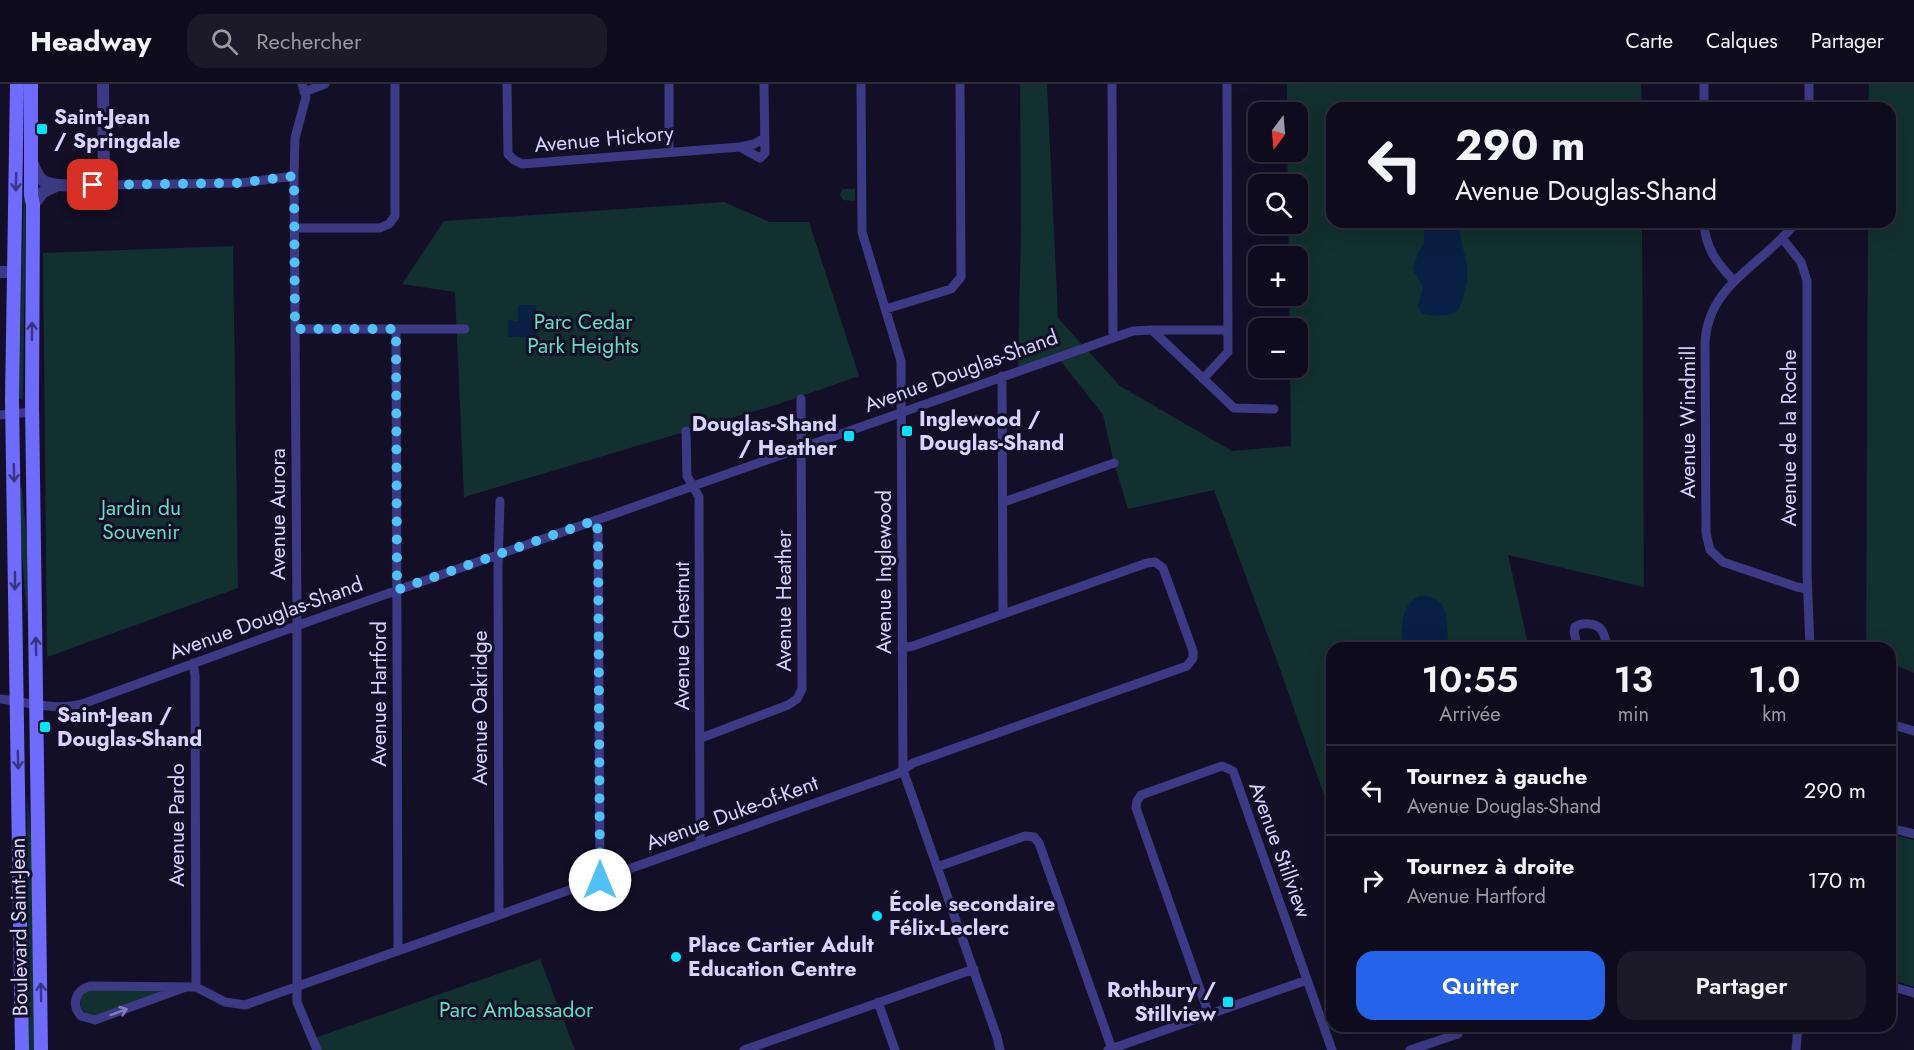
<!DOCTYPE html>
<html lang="fr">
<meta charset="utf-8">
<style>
body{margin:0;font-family:Jost,sans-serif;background:#1c1929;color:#f1f3f6;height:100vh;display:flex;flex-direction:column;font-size:22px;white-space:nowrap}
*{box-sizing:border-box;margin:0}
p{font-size:20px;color:#9b9ba3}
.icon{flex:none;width:33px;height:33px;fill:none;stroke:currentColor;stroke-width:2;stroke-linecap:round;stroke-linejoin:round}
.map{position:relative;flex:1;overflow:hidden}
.side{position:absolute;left:1326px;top:558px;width:570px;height:390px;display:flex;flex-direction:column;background:#0e0b1c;border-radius:18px;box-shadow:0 6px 24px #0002,0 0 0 2px #2e2b3b}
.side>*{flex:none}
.top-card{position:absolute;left:1326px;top:18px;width:570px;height:126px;border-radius:18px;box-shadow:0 6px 24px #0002,0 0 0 2px #2e2b3b;background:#0e0b1c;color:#f1f3f6;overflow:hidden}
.needle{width:39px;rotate:196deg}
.fabs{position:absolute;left:1248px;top:18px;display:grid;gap:12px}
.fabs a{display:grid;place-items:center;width:60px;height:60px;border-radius:12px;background:#0e0b1c;box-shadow:0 6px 24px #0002,0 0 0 2px #2e2b3b;font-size:30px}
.pin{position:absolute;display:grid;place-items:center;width:51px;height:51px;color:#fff;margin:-26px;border-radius:12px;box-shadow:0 3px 9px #0006}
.me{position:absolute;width:66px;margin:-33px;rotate:0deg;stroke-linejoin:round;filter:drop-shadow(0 0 4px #0008)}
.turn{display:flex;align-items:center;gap:21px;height:126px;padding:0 30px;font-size:27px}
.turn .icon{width:78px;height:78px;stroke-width:2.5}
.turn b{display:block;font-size:42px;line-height:51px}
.eta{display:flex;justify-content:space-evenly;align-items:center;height:102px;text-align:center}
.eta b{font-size:36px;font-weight:600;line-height:42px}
.cta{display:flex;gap:12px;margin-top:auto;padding:12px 30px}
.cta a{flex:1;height:69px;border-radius:18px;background:#2563eb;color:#fff;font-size:24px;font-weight:600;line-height:69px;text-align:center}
.cta a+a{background:#1c1929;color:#f1f3f6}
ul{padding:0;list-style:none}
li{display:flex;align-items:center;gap:18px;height:90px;padding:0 30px;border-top:2px solid #2e2b3b}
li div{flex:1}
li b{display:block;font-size:22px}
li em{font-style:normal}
header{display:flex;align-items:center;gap:36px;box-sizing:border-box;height:84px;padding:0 30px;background:#0e0b1c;border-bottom:2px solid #2e2b3b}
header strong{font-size:28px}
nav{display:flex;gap:33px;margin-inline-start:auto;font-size:21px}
.search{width:420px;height:54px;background:#1c1929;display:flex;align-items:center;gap:15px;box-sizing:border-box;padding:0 21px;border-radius:18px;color:#9b9ba3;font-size:22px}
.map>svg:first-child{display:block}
.green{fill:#12302f}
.water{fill:#0a1f44}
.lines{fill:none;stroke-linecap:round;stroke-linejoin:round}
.minor{stroke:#3d3a85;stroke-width:9}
.tertiary{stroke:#3d3a85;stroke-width:12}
.secondary{stroke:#6f6bff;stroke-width:14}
.oneway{stroke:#38347d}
.oneway2{stroke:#837fbc}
.route{stroke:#4fc3f7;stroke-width:10;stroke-dasharray:0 18}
.poi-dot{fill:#00e5ff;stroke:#130f26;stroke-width:2}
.labels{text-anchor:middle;stroke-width:6;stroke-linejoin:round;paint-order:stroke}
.poi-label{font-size:21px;font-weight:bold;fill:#d9d4ff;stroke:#130f26;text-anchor:start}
.street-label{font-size:21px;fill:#d9d4ff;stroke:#130f26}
.park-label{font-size:21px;fill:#5fe0c0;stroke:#130f26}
</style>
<header>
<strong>Headway</strong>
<div class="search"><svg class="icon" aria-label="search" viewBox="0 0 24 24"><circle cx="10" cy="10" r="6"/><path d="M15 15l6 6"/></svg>Rechercher</div>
<nav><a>Carte</a><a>Calques</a><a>Partager</a></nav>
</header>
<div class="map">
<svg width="1914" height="966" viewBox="0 0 1914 966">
<rect width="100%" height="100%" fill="#130f26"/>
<path class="green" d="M1020 0H1047L1058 234 1120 302 1232 367 1291 362 1290 284H1298V244H1290L1289 212H1298V172H1289L1288 140H1298V100H1288L1287 68H1298V28H1287V0H1641L1642 24H1332V138H1642L1644 503 1508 471 1529 564H1332V734L1280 585 1214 406 1128 425 1114 379 1103 331 1057 272 1018 286 1021 143Z
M1869 0H1914V589L1890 579V564H1866L1868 138H1890V24H1868Z
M24 92H26L23 316 19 314Z
M842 105H855V117L843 116 840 111Z
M724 118 770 138H809L859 292 776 321 464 413 455 208 402 200 444 137Z
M233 162 238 504 47 573 43 169Z
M20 404H22L27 460V536L21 458Z
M27 710 32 763 34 966H29Z
M1890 750 1914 756V903L1890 895Z
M540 875 575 966H317L312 955Z
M159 905 160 909 93 932C83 929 80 926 80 915L87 906Z"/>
<path class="water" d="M1424 138H1459C1459 153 1464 166 1467 181 1469 196 1464 214 1458 227 1448 233 1432 233 1422 229L1418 222 1423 204 1413 185 1418 169 1424 160Z
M518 221H536L537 253H508V236L518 238Z
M1420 512C1453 510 1445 542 1449 564H1403C1401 546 1400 519 1420 512Z"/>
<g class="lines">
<path class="minor" d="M302 0 306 13 295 54 294 92 297 528V918L317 966
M507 0 508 70 514 76 522 80 740 63 760 74 765 69 764 0
M669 0V68
M861 0 862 148 901 277 903 686 997 953 1000 966
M1112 0 1113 253
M1704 0V24
M1809 0V24
M304 8 325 0
M740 63 754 60 765 54
M104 101 240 99 294 92
M1704 138C1705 164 1717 179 1734 197
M1796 138C1764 181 1709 198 1705 258L1706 449 1710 466 1723 478 1797 503 1807 505
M295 144H380L389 140 395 132V0
M1782 154 1801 178 1807 197V489L1810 564
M886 225 951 205 961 193 960 0
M295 245H465
M396 245 398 867
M1152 246H1228
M1002 292 1003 530
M1203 295 1228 268 1227 0
M0 331 32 328
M686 347 687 392 699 413 700 759
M1004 418 1114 379
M596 436 598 448 600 796
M1578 564 1574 548 1575 543C1581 538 1594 539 1600 544 1605 549 1606 558 1607 564
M193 579 195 591 196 903
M0 615C28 618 57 628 85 619L313 536 1133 247 1152 246 1234 324 1274 325
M1890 640 1914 647
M701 654 788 621 797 615 802 605 801 315
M1890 744 1914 750
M937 783 1025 752 1034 753 1039 759 1112 965
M499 831 498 483 500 417
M1890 902 1914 909
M186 903 95 936 81 932C71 921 75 906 90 902L196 903 225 918 245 921 897 690 913 679 1187 582 1193 574V567L1163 484 1155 478 1147 479 913 562 902 564
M878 918 895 966
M1209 931 1136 724 1137 717 1141 711 1222 682 1233 687 1332 966
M744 966 974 885
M1108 966 1307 896
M1410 966 1458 950
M1796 966 1798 942"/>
<path class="tertiary" d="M32 78C34 83 37 91 41 95 51 105 89 101 104 101L103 0
M33 121 43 108 58 101
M0 188H14"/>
<path class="secondary" d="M17 0 12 316 22 966
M31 0V111L33 121 32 320 41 966"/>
</g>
<defs><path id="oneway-shaft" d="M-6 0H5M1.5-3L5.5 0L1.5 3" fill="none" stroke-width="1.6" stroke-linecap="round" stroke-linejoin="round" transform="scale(1.5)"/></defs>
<g class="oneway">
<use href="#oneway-shaft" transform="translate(16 98) rotate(91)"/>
<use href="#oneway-shaft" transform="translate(32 247) rotate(-90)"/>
<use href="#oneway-shaft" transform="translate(14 389) rotate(89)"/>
<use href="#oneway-shaft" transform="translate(15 497) rotate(90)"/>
<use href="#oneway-shaft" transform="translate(36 562) rotate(-91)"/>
<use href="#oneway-shaft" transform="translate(18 676) rotate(89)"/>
<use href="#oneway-shaft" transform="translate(41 908) rotate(-91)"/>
</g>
<use class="oneway2" href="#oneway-shaft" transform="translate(119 928) rotate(-20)"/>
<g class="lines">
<path class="route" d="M93 101 240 99 294 92 295 245H396L397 506 596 436 598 448 600 796"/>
</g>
<g class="poi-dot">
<rect x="36" y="39" width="12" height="12" rx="3"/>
<rect x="901" y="341" width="12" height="12" rx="3"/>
<rect x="843" y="346" width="12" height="12" rx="3"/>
<rect x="39" y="637" width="12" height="12" rx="3"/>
<circle cx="877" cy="832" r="6"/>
<circle cx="676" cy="873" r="6"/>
<rect x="1222" y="912" width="12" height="12" rx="3"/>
</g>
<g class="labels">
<g class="poi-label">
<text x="54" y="40">Saint-Jean<tspan x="54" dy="24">/ Springdale</tspan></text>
<text x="919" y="342">Inglewood /<tspan x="919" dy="24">Douglas-Shand</tspan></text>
<text x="837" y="347" text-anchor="end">Douglas-Shand<tspan x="837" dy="24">/ Heather</tspan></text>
<text x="57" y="638">Saint-Jean /<tspan x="57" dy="24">Douglas-Shand</tspan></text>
<text x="889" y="827">École secondaire<tspan x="889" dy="24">Félix-Leclerc</tspan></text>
<text x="688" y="868">Place Cartier Adult<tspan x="688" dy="24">Education Centre</tspan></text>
<text x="1216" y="913" text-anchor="end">Rothbury /<tspan x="1216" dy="24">Stillview</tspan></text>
</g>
<g class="street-label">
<text transform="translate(604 55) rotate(-5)" y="7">Avenue Hickory</text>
<text transform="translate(961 287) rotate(-20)" y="7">Avenue Douglas-Shand</text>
<text transform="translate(1688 338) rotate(-90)" y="7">Avenue Windmill</text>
<text transform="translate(1789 354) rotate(-90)" y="7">Avenue de la Roche</text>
<text transform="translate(278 430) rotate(-90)" y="7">Avenue Aurora</text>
<text transform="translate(884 488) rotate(-90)" y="7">Avenue Inglewood</text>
<text transform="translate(784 517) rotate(-90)" y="7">Avenue Heather</text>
<text transform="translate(266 534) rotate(-20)" y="7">Avenue Douglas-Shand</text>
<text transform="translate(682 552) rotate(-90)" y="7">Avenue Chestnut</text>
<text transform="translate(379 610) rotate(-90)" y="7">Avenue Hartford</text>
<text transform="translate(480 624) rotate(-90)" y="7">Avenue Oakridge</text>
<text transform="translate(732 729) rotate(-20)" y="7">Avenue Duke-of-Kent</text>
<text transform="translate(177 741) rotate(-90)" y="7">Avenue Pardo</text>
<text transform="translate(1280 766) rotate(70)" y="7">Avenue Stillview</text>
<text transform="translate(19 843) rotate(-91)" y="7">Boulevard Saint-Jean</text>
</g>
<g class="park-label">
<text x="583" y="245">Parc Cedar<tspan x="583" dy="24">Park Heights</tspan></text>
<text x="141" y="431">Jardin du<tspan x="141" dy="24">Souvenir</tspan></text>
<text x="516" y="933">Parc Ambassador</text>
</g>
</g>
</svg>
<div class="fabs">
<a><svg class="needle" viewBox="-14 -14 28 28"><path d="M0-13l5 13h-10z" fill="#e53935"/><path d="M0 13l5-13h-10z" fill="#9b9ba3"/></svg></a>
<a><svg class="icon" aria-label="search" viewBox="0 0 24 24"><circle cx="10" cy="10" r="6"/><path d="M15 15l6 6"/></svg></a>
<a>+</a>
<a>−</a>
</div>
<div class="pin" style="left:93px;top:101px;background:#d93025"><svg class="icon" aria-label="arrive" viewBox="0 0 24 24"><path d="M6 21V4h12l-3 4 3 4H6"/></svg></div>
<svg class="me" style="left:600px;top:796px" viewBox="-20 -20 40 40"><circle r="19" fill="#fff"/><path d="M0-13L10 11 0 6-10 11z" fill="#4fc3f7"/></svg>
<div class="top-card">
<div class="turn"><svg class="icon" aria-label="left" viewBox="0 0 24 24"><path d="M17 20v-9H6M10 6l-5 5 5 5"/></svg><div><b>290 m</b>Avenue Douglas-Shand</div></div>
</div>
<section class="side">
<div class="eta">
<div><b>10:55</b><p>Arrivée</p></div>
<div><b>13</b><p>min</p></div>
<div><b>1.0</b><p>km</p></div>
</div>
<ul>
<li><svg class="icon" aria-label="left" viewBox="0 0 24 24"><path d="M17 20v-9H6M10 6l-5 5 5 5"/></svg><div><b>Tournez à gauche</b><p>Avenue Douglas-Shand</p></div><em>290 m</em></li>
<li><svg class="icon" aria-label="right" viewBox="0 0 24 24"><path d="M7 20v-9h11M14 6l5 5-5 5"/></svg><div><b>Tournez à droite</b><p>Avenue Hartford</p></div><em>170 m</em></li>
</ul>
<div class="cta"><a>Quitter</a><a>Partager</a></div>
</section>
</div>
